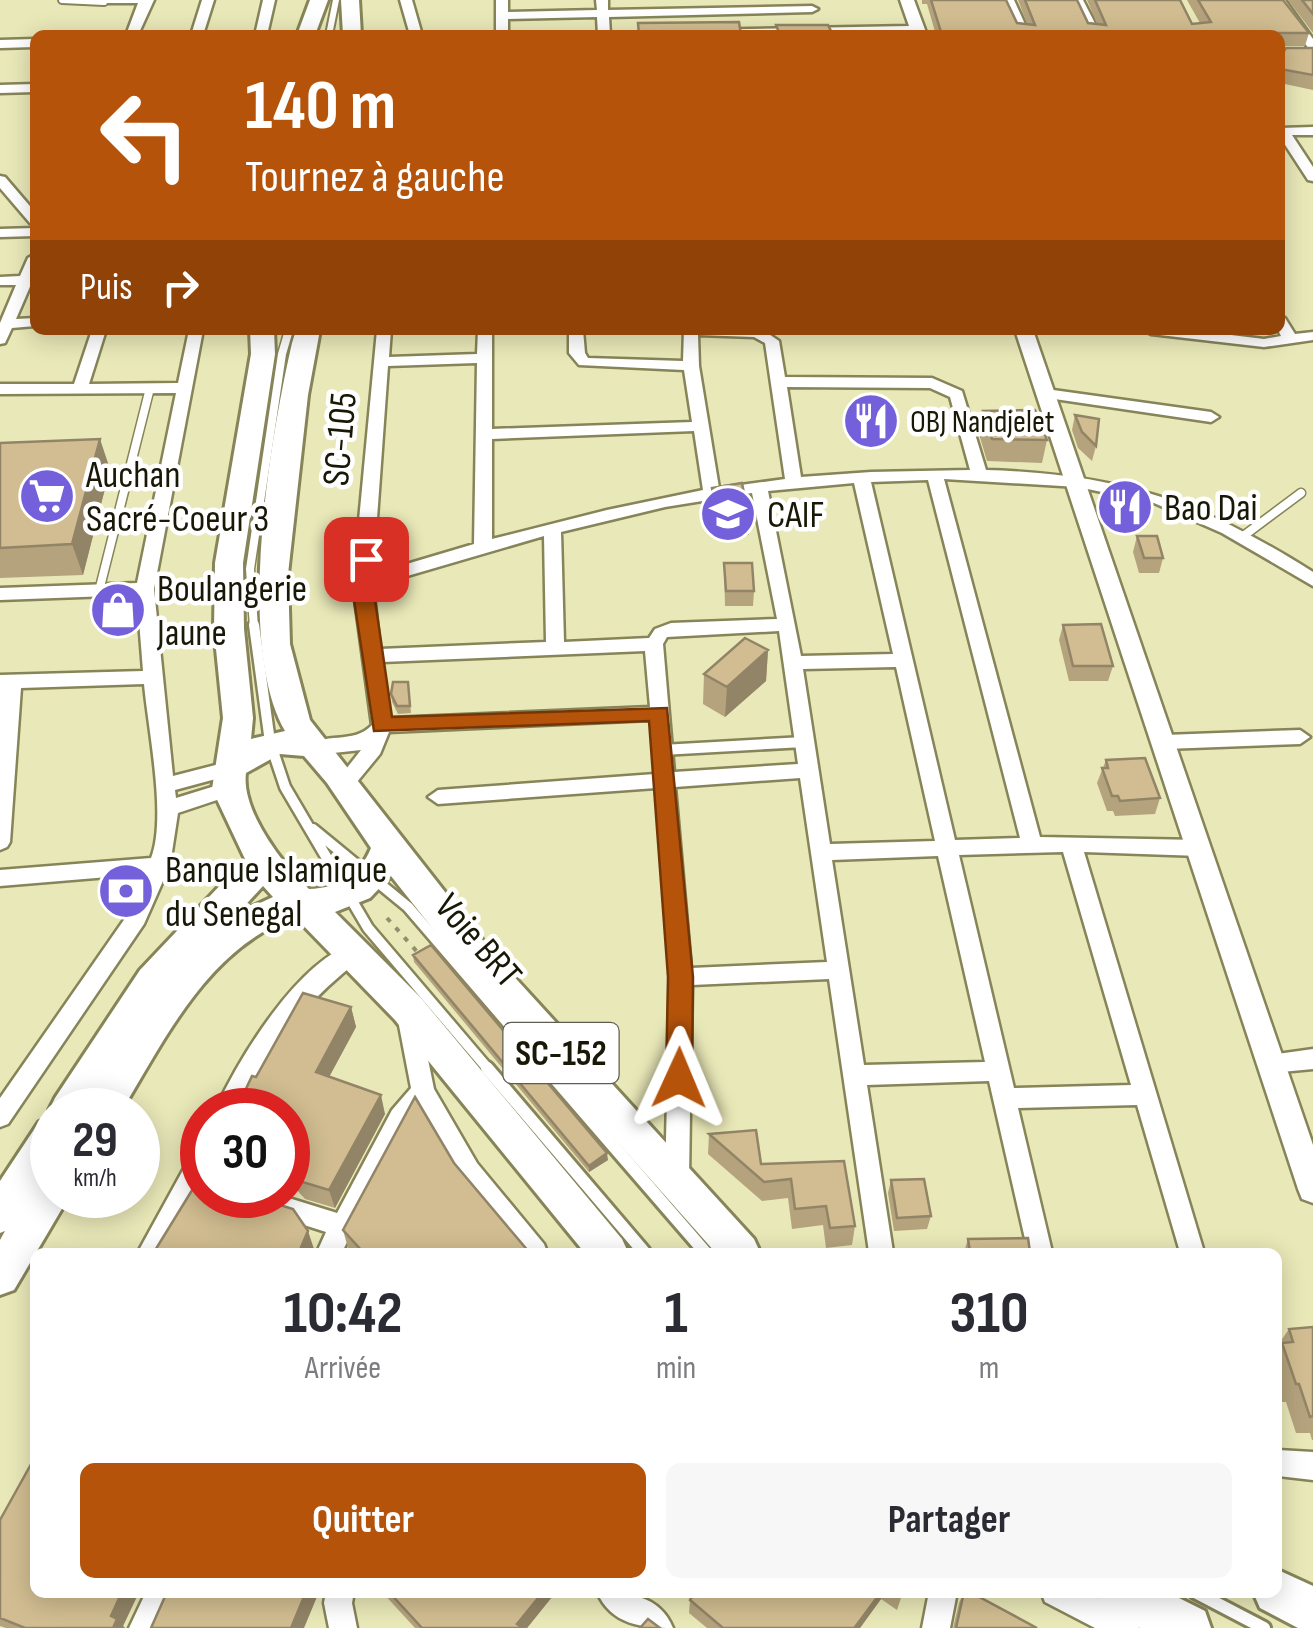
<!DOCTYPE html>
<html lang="fr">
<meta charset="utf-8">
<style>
body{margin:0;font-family:"Sofia Sans Condensed",sans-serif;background:#f7f7f7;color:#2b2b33;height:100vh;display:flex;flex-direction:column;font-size:38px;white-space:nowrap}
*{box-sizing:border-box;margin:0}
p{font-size:32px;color:#7c7c81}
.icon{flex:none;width:55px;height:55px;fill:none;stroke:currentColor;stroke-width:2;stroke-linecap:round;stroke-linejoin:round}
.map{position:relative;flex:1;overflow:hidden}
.sheet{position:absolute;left:30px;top:1248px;width:1252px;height:350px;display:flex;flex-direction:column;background:#fff;border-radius:15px;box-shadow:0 5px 25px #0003}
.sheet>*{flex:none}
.top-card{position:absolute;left:30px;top:30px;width:1255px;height:305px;border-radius:15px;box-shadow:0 5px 25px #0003;background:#b45309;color:#fff;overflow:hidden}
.speed{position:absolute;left:30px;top:1088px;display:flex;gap:20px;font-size:50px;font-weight:700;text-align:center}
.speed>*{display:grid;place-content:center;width:130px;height:130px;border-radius:50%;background:#fff;box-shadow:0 5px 25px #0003;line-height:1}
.speed small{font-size:25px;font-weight:400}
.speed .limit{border:15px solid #d22;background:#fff;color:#111}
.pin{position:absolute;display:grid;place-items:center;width:85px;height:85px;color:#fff;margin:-42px;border-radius:20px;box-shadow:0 5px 15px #0006}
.me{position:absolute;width:110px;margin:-55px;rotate:1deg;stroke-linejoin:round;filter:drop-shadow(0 0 8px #0008)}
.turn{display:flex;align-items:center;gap:35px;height:210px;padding:0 50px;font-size:45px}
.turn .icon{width:130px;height:130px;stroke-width:2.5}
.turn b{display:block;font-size:70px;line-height:85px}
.then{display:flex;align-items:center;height:95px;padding:0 50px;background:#0003;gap:20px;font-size:38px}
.eta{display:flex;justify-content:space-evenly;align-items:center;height:170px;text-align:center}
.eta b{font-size:60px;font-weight:700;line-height:70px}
.cta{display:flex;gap:20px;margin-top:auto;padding:20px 50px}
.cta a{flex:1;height:115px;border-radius:15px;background:#b45309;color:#fff;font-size:40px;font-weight:700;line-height:115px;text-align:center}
.cta a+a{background:#f7f7f7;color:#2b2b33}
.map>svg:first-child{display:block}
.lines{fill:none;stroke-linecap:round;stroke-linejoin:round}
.service-far3-casing{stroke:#868458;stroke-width:10}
.service-far2-casing{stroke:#868458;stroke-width:11}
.service-far1-casing{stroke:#868458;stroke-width:15}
.service-casing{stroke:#868458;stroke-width:18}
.minor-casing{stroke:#868458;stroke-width:5}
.tertiary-casing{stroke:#868458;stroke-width:5}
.primary-casing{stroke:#868458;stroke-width:6}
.path{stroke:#91906d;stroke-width:4;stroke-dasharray:5 8;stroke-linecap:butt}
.service-far3{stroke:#fff;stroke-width:6}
.service-far2{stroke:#fff;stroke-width:8}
.service-far1{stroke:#fff;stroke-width:10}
.service{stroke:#fff;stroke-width:12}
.minor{fill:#fff;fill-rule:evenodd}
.tertiary{fill:#fff;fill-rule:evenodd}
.primary{fill:#fff;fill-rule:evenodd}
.wall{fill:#b4a37d}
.shaded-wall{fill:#928466}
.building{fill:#d1bd91;stroke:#928466;stroke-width:2.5}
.route{fill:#b45309;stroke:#753606;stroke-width:2.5}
.labels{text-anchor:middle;stroke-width:9;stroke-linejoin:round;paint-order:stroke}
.far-poi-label{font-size:32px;fill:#191807;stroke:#fff;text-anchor:start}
.shield{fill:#fff;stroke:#5e5d51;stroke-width:2.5}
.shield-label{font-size:35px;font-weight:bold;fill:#191807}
.street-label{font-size:38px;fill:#191807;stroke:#fff}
.poi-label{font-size:38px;fill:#191807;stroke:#fff;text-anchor:start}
</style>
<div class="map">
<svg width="1313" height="1628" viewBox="0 0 1313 1628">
<rect width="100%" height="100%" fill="#e9e8b8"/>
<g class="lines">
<g class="service-far3-casing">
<path id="service-far3" d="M62 0 104 2
M329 35 336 0"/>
</g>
<g class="service-far2-casing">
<path id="service-far2" d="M1242 537 1301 493
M99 591 150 388
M254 628 250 569 282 354 289 330"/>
</g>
<g class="service-far1-casing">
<path id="service-far1" d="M254 625 270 742 285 787 368 928 489 1070
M662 750 804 742
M313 829 408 907 548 1070"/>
</g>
<g class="service-casing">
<path id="service" d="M487 1068 644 1252
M546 1068 705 1252
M1195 1592 1264 1628"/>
</g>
<g class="minor-casing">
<path id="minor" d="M94 0H154L138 35H126L138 3H100Z
M202 0H214L203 35H191Z
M263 0H275L267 35H255Z
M400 0H412L422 35H410Z
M496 0H508V12L597 10 596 0H608V10L812 6 818 9 812 12 609 17 610 35H598L597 17 508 19V35H496Z
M1002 0H1014L1030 35H1018Z
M1071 0H1083L1101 35H1089Z
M1273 0H1285L1313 39V51L1309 49Z
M35 39V47L0 48V40Z
M35 84V92L0 93V85Z
M1313 127V135H1292L1313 167V181L1308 180 1280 137V128Z
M0 176 5 177 35 212V224L30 223 0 188Z
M35 228V236L0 237V229Z
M35 254V275L16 319 35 318V326L12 328 5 343 0 344V323L16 285H0V277L20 276 28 258Z
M1280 317 1285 318 1295 334 1313 332V340L1264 347 1151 334 1144 330H1190L1264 339 1281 336 1278 330Z
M92 330H106L89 384 178 383 189 330H203L154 589 173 776 231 761 241 768 238 773 175 790 176 798 228 782 238 789 235 794 178 813 170 865 144 924 8 1124 0 1127V1098L128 914 144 874 0 886V870L151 858C167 818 148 729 144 684L21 688 10 842 7 847 0 850V675L143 671 137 595 0 600V588L137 583 176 393 0 394V384H74Z
M377 330H391L389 357 477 354 478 330H492V429L692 422 684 370 579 365 569 353V330H583L585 353 588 358 683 361 684 330H763L779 341 785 377 932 378 962 391 986 470C1120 474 1201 501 1313 572V586L1222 533 1154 503 1078 487 944 479 1040 837 1200 840 1207 842 1210 848 1207 854 1200 856 1084 852 1204 1252H1180L1137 1105 1018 1108 1052 1252H1028L989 1081 867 1085 893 1252H869L829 979 692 985 689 1179 685 1187 677 1190 669 1187 665 1179 670 977 656 788 438 804 428 797 438 790 655 774 651 720 389 732 380 754 352 788 345 790 335 783 361 750 315 755 305 748C322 731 354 745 372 725L355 600 358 531ZM698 335 754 337 765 343 785 479 719 488 699 366ZM477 363 474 544 373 574 388 366ZM787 387 930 388 950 397 970 470 871 472 801 477ZM694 431 703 490 607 510 492 539V439ZM928 480 1020 838 955 840 871 482ZM854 483 893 654 801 656 768 491ZM752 493 777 619 671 623 655 629 649 638 564 642 561 532 665 507ZM544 536 546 642 380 649 373 586ZM779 631 798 764 674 772 663 644 667 637ZM645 651 650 707 390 718 382 662ZM896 667 935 841 830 844 803 669ZM800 778 827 962 691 968 675 787ZM1063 852 1131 1085 1014 1088 959 855ZM938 856 985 1062 864 1065 832 860Z
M1046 389 1211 412 1219 417 1211 422 1041 397 1038 394Z
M1300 730 1310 737 1300 744 1165 749 1155 742 1165 735Z
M354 943 362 946 365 952 362 958C303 1003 273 1045 239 1110H215C240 1057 296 963 354 943Z
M408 1006 416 1008 419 1015 434 1089 477 1163 544 1244 547 1252H520L461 1179 421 1109 408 1124 342 1252H317L326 1232 235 1203 232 1195H279L337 1213 392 1110 411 1088 397 1015 400 1008Z
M1313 1049V1069L1271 1073 1263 1070 1260 1063 1263 1056Z
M202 1146V1179L163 1252H138L194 1150Z
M1278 1450 1313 1452V1480L1278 1476Z
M146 1592H175L158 1628H129Z
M326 1592H354L352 1603 357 1628H329L324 1603Z
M597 1592C627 1592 660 1595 673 1628 643 1628 611 1625 597 1592Z
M929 1592H957L950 1628H922Z
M1041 1592H1086L1135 1618 1139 1628H1095L1045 1602Z"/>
</g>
<g class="tertiary-casing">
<path id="tertiary" d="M900 0H914L927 35H641L648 31 909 26Z
M1015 330H1033L1313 1145V1203L1302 1199 1298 1189Z"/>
</g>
<g class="primary-casing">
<path id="primary" d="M310 0H328L315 35H297Z
M341 0H359L361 35H343Z
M250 330H274L275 354 243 563 244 629 253 718 251 739 285 731C235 644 270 439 292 343L296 330H320L308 395 288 574 290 644 310 720 496 957 754 1239 760 1252H715L471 977 391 876 370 898 335 912 421 998 622 1239 628 1252H584L395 1020 295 917C209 947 166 1037 122 1110H52V1117L49 1110 55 1098 140 970 245 859 212 789 223 718 214 629 215 563 251 354ZM280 754 304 756 327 783 371 848C360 875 338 888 309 889 282 864 241 810 246 773ZM263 886 273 897 238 913Z
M52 1117V1167L47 1175 52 1173V1195H70L14 1290 0 1295V1240L5 1231 0 1233V1181L39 1122Z
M1278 1570 1313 1586V1628H1298L1260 1608 1253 1592H1278Z
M1095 1592H1167L1205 1611 1211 1628H1140L1102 1608Z"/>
</g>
<path class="path" d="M387 918 420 955"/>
<use href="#service-far3" class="service-far3"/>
<use href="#service-far2" class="service-far2"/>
<use href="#service-far1" class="service-far1"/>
<use href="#service" class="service"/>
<use href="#minor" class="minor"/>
<use href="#tertiary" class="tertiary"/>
<use href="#primary" class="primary"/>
</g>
<path class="wall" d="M922 0H1006L1017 23 1027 24 1018 0H1077L1088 23 1097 24 1087 0H1180L1192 24 1200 23 1187 0H1283L1309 33 1305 46H1280V35H936L927 4H922Z
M1288 0H1313V33Z
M1313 48V90L1280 83V57Z
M983 411 1047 440 1042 463 987 461 979 434Z
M1075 415 1096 446 1092 461 1078 448 1072 430Z
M0 443 110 469 83 575 0 578Z
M712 488 749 520V535L717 537 711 503Z
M1137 536 1163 558 1159 573H1139L1133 552Z
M724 563 754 591 753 606H725Z
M1063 625 1113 666 1108 681H1069L1059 640Z
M768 650 766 681 725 717 703 704 704 674Z
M408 682 411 713 398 714 392 702 391 694Z
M1106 760 1160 798 1155 814 1115 816 1113 811H1107L1097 783Z
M413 955 608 1160 589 1172 414 962Z
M351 1007 356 1027 329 1077 385 1114 335 1208 305 1199 296 1189 288 1194V1110L256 1077Z
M709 1134 761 1164 844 1161 855 1226 852 1245 826 1248 823 1225 792 1229 788 1198 762 1201 708 1154Z
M454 1163 529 1252H353L348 1248 343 1230Z
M891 1180 931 1216 927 1229 894 1231 888 1193Z
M968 1239 1030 1252H964Z
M1313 1327V1440H1312L1310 1433H1296L1286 1402H1282L1278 1386V1345L1289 1329Z
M0 1520 35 1592H139L123 1626 125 1628H6L0 1626Z
M382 1592H556L527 1628H415Z
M695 1592H903L897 1610 881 1599 860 1628H707L689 1613 690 1600Z
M964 1592 1037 1628H953L959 1603Z"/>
<path class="shaded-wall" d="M100 439 110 469 83 575 72 544Z
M768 650 766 681 725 717 727 687Z
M351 1007 356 1027 321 1092 316 1072Z
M381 1095 385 1114 335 1208 329 1190Z
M607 1153 608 1160 589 1172V1166Z
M290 1170 296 1189 290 1194 288 1189V1172Z
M308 1231 314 1249 313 1252H299Z
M122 1592H139L123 1626 125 1628H113L111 1616Z
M306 1592H319L304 1628H291Z
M543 1592H556L527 1628H518L517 1624Z
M881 1592H884L881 1599 860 1628H855Z"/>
<path class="building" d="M931 0H1006L1017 23 1035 25 1025 0H1077L1088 23 1106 25 1095 0H1180L1192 24 1211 22 1198 0H1283L1309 33H1205L1163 35H942Z
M1302 0H1313V14Z
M739 22 741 35H639L638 23Z
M776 25H828L833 35H780Z
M1286 48H1313V75L1280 69V57Z
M1035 410 1047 440 992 439 983 411Z
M1075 415 1099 419 1096 446 1082 432Z
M100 439 72 544 0 548V443Z
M742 483 749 520 717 522 712 488Z
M1137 536H1157L1163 558H1144Z
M724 563H752L754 591H726Z
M1101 624 1113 666H1073L1063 625Z
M745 638 768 650 727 687 704 674Z
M393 682H408L410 706H397L391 694Z
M1145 758 1160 798 1120 801 1118 796H1112L1102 768H1108L1106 760Z
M431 945 607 1153 589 1166 413 955Z
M303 993 351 1007 316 1072 381 1095 329 1190 299 1181 290 1170 288 1172V1110H236L252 1076 256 1077Z
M415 1097 454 1163 529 1252H363L343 1230Z
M756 1130 761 1164 844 1161 855 1226 830 1228 826 1206 795 1209 791 1179 764 1182 709 1134Z
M202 1174V1195H248L293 1209 308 1231 299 1252H154Z
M924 1179 931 1216 897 1218 891 1180Z
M1028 1238 1030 1252H970L968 1239Z
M1313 1327V1416L1310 1417 1299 1384H1296L1282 1343 1293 1342 1289 1329Z
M35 1457V1592H122L111 1616 117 1619 113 1628H25L0 1618V1520Z
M167 1592H306L291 1628H151Z
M389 1592H543L517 1624 523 1628H422Z
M695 1592H881L855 1627 858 1628H723L690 1600Z
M964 1592H970L1037 1628H956Z
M648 1619 660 1628H640Z"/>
<path class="route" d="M366 553 375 559V600L392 717 667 708 693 977 692 1078 688 1086 679 1089 670 1086 666 1078 668 977 649 721 374 731 354 600 356 559Z"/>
<defs>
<g id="restaurant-disc" transform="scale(2.875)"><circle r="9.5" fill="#7360da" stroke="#fff"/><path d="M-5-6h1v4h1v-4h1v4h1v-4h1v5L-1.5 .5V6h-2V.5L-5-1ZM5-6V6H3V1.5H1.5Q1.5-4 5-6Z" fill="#fff"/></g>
<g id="supermarket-disc" transform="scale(2.875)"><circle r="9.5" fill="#7360da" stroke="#fff"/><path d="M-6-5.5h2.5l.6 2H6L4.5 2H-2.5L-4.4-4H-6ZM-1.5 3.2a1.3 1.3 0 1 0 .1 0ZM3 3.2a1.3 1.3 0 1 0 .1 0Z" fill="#fff"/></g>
<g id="school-disc" transform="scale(2.875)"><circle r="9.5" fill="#7360da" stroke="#fff"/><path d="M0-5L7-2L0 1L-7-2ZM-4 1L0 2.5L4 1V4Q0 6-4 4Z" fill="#fff"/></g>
<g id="shop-disc" transform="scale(2.875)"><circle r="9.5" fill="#7360da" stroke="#fff"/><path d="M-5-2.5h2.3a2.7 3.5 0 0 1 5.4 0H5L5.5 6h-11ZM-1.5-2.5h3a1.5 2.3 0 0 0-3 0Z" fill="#fff"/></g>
<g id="bank-disc" transform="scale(2.875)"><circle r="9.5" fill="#7360da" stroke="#fff"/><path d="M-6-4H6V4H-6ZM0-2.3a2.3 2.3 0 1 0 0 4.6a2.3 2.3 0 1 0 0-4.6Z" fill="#fff"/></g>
</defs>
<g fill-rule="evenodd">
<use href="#restaurant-disc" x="871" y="421"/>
<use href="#supermarket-disc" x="47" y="496"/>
<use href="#restaurant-disc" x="1125" y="507"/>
<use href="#school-disc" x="728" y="514"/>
<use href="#shop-disc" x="118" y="610"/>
<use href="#bank-disc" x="126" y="891"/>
</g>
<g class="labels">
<g class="far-poi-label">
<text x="910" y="432">OBJ Nandjelet</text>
</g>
<rect class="shield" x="503.5" y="1023" width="115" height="60" rx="8"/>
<g class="shield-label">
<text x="561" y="1065">SC-152</text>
</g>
<g class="street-label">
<text transform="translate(339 439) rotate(-85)" y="13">SC-105</text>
<text transform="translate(479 940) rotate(49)" y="13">Voie BRT</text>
</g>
<g class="poi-label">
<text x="86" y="487">Auchan<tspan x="86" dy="44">Sacré-Coeur 3</tspan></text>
<text x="1164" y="520">Bao Dai</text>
<text x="767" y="527">CAIF</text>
<text x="157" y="601">Boulangerie<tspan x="157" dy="44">Jaune</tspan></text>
<text x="165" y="882">Banque Islamique<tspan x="165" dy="44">du Senegal</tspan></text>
</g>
</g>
</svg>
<div class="speed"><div>29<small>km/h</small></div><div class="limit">30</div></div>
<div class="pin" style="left:366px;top:559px;background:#d93025"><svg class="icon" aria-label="arrive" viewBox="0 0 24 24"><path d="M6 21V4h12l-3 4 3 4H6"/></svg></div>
<svg class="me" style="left:679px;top:1078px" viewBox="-20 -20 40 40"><path d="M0-17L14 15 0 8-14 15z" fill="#b45309" stroke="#fff" stroke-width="4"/></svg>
<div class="top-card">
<div class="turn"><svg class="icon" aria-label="left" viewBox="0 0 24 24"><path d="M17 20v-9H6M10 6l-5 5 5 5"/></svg><div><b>140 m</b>Tournez à gauche</div></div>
<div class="then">Puis<svg class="icon" aria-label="right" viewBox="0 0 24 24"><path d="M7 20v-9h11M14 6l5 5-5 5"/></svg></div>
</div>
<section class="sheet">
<div class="eta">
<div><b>10:42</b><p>Arrivée</p></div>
<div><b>1</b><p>min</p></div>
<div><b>310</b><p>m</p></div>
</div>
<div class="cta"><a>Quitter</a><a>Partager</a></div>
</section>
</div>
